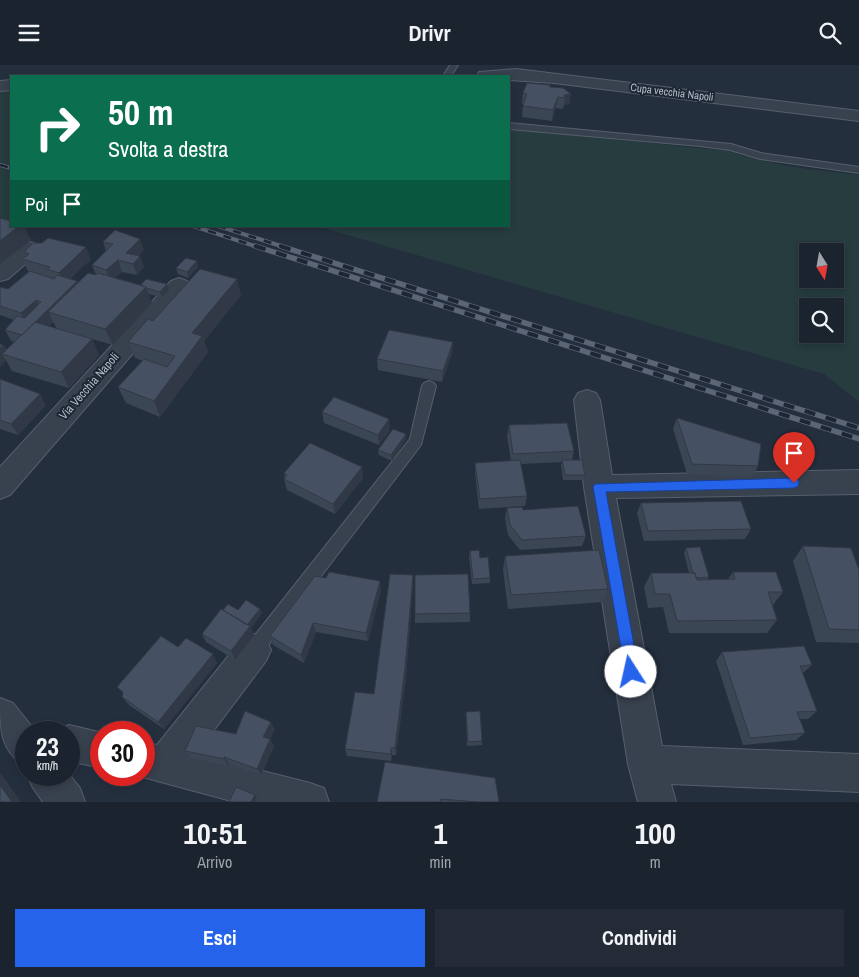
<!DOCTYPE html>
<html lang="it">
<style>
body{margin:0;font-family:"Archivo Narrow",sans-serif;background:#242b36;color:#f1f3f6;height:100vh;display:flex;flex-direction:column;font-size:19px;white-space:nowrap}
*{box-sizing:border-box;margin:0}
p{font-size:16px;color:#a0a4aa}
.icon{flex:none;width:28px;height:28px;fill:none;stroke:currentColor;stroke-width:2;stroke-linecap:round;stroke-linejoin:round}
.map{position:relative;height:737px;overflow:hidden}
.details{display:flex;flex-direction:column;background:#1b232e;flex:1}
.details>*{flex:none}
.guide{position:absolute;left:10px;top:10px;width:500px;height:152px;border-radius:0px;box-shadow:0 2px 8px #0003,0 0 0 1px #39404a;background:#0b6e4f;color:#fff;overflow:hidden}
.needle{width:32px;rotate:169deg}
.tools{position:absolute;left:799px;top:178px;display:grid;gap:10px}
.tools a{display:grid;place-items:center;width:45px;height:45px;border-radius:0px;background:#1b232e;box-shadow:0 2px 8px #0003,0 0 0 1px #39404a;font-size:25px}
.speed{position:absolute;left:15px;top:656px;display:flex;gap:10px;font-size:25px;font-weight:700;text-align:center}
.speed>*{display:grid;place-content:center;width:65px;height:65px;border-radius:50%;background:#1b232e;box-shadow:0 2px 8px #0003,0 0 0 1px #39404a;line-height:1}
.speed small{font-size:12px;font-weight:400}
.speed .limit{border:8px solid #d22;background:#fff;color:#111}
.pin{position:absolute;display:grid;place-items:center;width:42px;height:42px;color:#fff;margin:-51px -21px;border-radius:50% 50% 50% 0;rotate:-45deg;box-shadow:0 0 5px #0007}
.pin .icon{rotate:45deg}
.me{position:absolute;width:55px;margin:-28px;rotate:350deg;stroke-linejoin:round;filter:drop-shadow(0 0 4px #0008)}
.turn{display:flex;align-items:center;gap:18px;height:105px;padding:0 15px;font-size:22px}
.turn .icon{width:65px;height:65px;stroke-width:2.5}
.turn b{display:block;font-size:35px;line-height:42px}
.then{display:flex;align-items:center;height:48px;padding:0 15px;background:#0003;gap:10px;font-size:19px}
.eta{display:flex;justify-content:space-evenly;align-items:center;height:85px;text-align:center}
.eta b{font-size:30px;font-weight:700;line-height:35px}
.button{display:flex;gap:10px;margin-top:auto;padding:10px 15px}
.button a{flex:1;height:58px;border-radius:0px;background:#2563eb;color:#fff;font-size:20px;font-weight:700;line-height:58px;text-align:center}
.button a+a{background:#242b36;color:#f1f3f6}
header{display:flex;justify-content:space-between;align-items:center;height:65px;padding:0 15px;background:#1b232e;font-size:22px;font-weight:700}
.map>svg:first-child{display:block}
.green{fill:#263c3f;fill-rule:evenodd}
.lines{fill:none;stroke-linecap:round;stroke-linejoin:round}
.lane-casing{stroke:#565f6c;stroke-width:2}
.street-casing{stroke:#565f6c;stroke-width:2}
.lane{fill:#38414e;fill-rule:evenodd}
.street{fill:#38414e;fill-rule:evenodd}
.rail-far1-casing{stroke:#5a6575;stroke-width:4}
.rail-casing{stroke:#5a6575;stroke-width:5.5}
.rail-far1{stroke:#1d2633;stroke-width:2.5;stroke-dasharray:8;stroke-linecap:butt}
.rail{stroke:#1d2633;stroke-width:4;stroke-dasharray:11;stroke-linecap:butt}
.wall{fill:#3b4654;fill-rule:evenodd}
.shaded-wall{fill:#303945}
.building{fill:#455162;stroke:#303945}
.route{fill:#2563eb;stroke:#184099}
.labels{text-anchor:middle;stroke-width:4;stroke-linejoin:round;paint-order:stroke}
.far-street-label{font-size:11px;fill:#b4bcc9;stroke:#1d2633}
.street-label{font-size:12px;fill:#b4bcc9;stroke:#1d2633}
</style>
<header><svg class="icon" aria-label="menu" viewBox="0 0 24 24"><path d="M4 6h16M4 12h16M4 18h16"/></svg>Drivr<svg class="icon" aria-label="search" viewBox="0 0 24 24"><circle cx="10" cy="10" r="6"/><path d="M15 15l6 6"/></svg></header>
<div class="map">
<svg width="859" height="737" viewBox="0 0 859 737">
<rect width="100%" height="100%" fill="#242f3e"/>
<path class="green" d="M11 25V156L0 165V26Z
M509 64 728 86C770 101 815 105 859 110V337L824 309 317 161H509ZM808 186H835V214H808ZM808 241H835V269H808Z"/>
<g class="lines">
<g class="lane-casing">
<path id="lane" d="M450 0H458L451 11H443Z
M509 58 731 79 761 88 859 102V108L760 94 730 85 700 81 509 64Z
M429 316 434 318 436 321 421 380 260 591 254 593 248 591 246 585 248 579 410 374 422 321 424 318Z"/>
</g>
<g class="street-casing">
<path id="street" d="M516 4 859 46V56L554 18 509 15V11H477L479 7Z
M11 15V25L0 26V16Z
M29 177 37 179 40 184 37 189 8 214 0 216V197L21 179Z
M179 213 187 216 191 221 187 226 10 430 0 434V402L171 216Z
M587 325 596 328 600 335 612 410 859 405V429L616 433 662 681 859 689V727L671 719 676 737H638L628 699 584 422 574 335 578 328Z
M254 569 266 574 271 585 266 596 196 689 310 718 324 723 329 737H235L135 710H144V677L157 680 242 574Z
M0 633 13 638 37 668H26V701C0 687 0 664 0 633Z
M69 660 103 668H101V703L69 696V668H55L56 665Z
M69 709 80 723 85 737H43L33 723 27 710Z"/>
</g>
<use href="#lane" class="lane"/>
<use href="#street" class="street"/>
<g class="rail-far1-casing">
<path id="rail-far1" d="M0 100 11 103
M193 161 258 182
M218 161 284 182"/>
</g>
<g class="rail-casing">
<path id="rail" d="M255 181 859 374
M280 181 859 363"/>
</g>
<use href="#rail-far1" class="rail-far1"/>
<use href="#rail" class="rail"/>
</g>
<path class="wall" d="M550 22 563 23 570 39 564 40 563 44 556 43 552 56 522 52 523 39H522L523 28Z
M103 177 144 185 139 190 144 202 137 210 122 207 115 213 141 220 169 225 162 232 148 229 152 238 113 280 92 274 99 290 69 323 12 306 6 295 0 302V279L3 280 7 285 15 277 11 276 5 265 14 255 0 250V222L8 224 29 206H28L22 194 26 191 24 187 91 194 70 214 77 216 78 218 96 210 92 200 106 186ZM53 257 57 264 49 261Z
M198 202 188 213 178 209 176 203Z
M241 230 204 276 208 287 160 352 126 338 118 322 143 296 135 293 128 277 153 256Z
M452 288 442 317 378 305 377 294Z
M0 314 46 340 18 370 0 364Z
M322 347 390 365 379 380 324 358Z
M677 353 758 401 752 412 687 409 673 364Z
M509 360 574 386 572 395 585 410 583 415H563L561 400 562 397 521 399 527 431 525 441 479 444 475 408V398L511 396 507 371Z
M406 369V374L392 396 379 390 378 385Z
M362 402 363 413 335 449 287 425 284 414 285 413 284 408Z
M641 438 751 464 745 474 644 476 637 448Z
M507 443 523 445 586 471 582 481 520 485 508 470 505 453Z
M803 481 859 505V578L816 577 793 496Z
M686 483 709 512 707 515 728 514 733 507 783 527 773 540 777 555 767 568H669L663 542 648 543 644 522 651 508H689L684 488Z
M470 486 480 493 490 513V518L472 519 469 491Z
M505 491 608 524 603 537 508 544 503 505Z
M413 510V519L406 612 396 690H392L391 696 347 691 345 684 374 629Z
M381 525 368 576 316 567 304 598 273 580 270 571Z
M260 544 262 548 251 563 254 570 235 595 206 577 202 569 223 545Z
M470 548V557L415 558V549Z
M178 582 217 598 164 664 129 640 122 632 123 628 117 622Z
M722 587 812 600 803 608 817 646 808 654H800L805 668 796 675 743 680 716 596Z
M466 647 482 676V680L467 681Z
M275 664 270 674 274 681 261 710 229 699 228 701 191 693 185 686 236 669Z
M385 697 499 737H377Z"/>
<path class="shaded-wall" d="M571 29 570 39 564 40 565 33 564 30Z
M558 32 556 43 552 56 553 45Z
M0 48 3 55 0 57Z
M19 161H24L31 175 0 199V176Z
M140 174 144 185 130 199 126 188Z
M86 182 91 194 65 219 59 208Z
M140 191 144 202 137 210 133 199Z
M118 195 122 207 111 216 106 205Z
M197 196 198 202 188 213 187 207Z
M237 214 241 230 204 276 208 287 160 352 154 336 192 268Z
M77 216 82 227 48 247 53 257 29 281 23 270Z
M167 219 169 225 162 232 160 227Z
M146 222 152 238 113 280 105 264Z
M36 235 42 246 27 260 21 248Z
M92 274 99 290 69 323 61 307Z
M453 277 452 288 442 317 443 306Z
M3 280 10 291 2 289 6 295 0 302V283Z
M40 329 46 340 18 370 11 359Z
M389 354 390 365 379 380 378 370Z
M406 369V374L392 396 391 390Z
M362 402 363 413 335 449 333 439Z
M413 510V519L406 612 396 690 395 683Z
M380 516 381 525 368 576 366 568Z
M260 544 262 548 251 563 254 570 235 595 231 586 247 561Z
M313 558 316 567 304 598 301 590Z
M213 589 217 598 164 664 158 657Z
M271 657 275 664 267 679 263 672Z
M270 674 274 681 261 710 257 704Z
M391 683 392 690 391 696Z
M224 692 229 699 228 701 224 694Z
M0 707 21 737H12L0 720Z
M255 730 257 733 255 737H251Z"/>
<path class="building" d="M527 18 550 20V22L563 23 571 29 564 30 565 33 558 32 553 45 523 41 527 29 523 28Z
M0 153 11 156V161H19L0 176Z
M115 165 140 174 126 188 140 191 133 199 118 195 106 205 92 200 113 179 103 177Z
M48 173 86 182 59 208 47 204 50 202 22 194 29 189 24 187 33 178H42Z
M186 193 197 196 187 207 176 203Z
M200 204 237 214 192 268 202 271 154 336 118 322 144 294 167 302 175 291 128 277 148 254 153 256Z
M30 206 54 214 57 210 77 216 22 270 5 265 17 251 25 253 41 237 36 235 21 248 0 241V222L8 224Z
M88 208 96 210 98 208 146 222 105 264 48 247Z
M146 214 167 219 160 227 146 223V222L141 220Z
M35 257 92 274 61 307 2 289Z
M389 265 453 277 443 306 377 294Z
M0 314 40 329 11 359 0 355Z
M334 332 389 354 378 370 322 347Z
M677 353 761 379 758 401 692 399Z
M567 358 574 386 513 389 509 360Z
M393 364 406 369 391 390 378 385Z
M310 378 362 402 333 439 284 414 287 410 284 408Z
M520 395 527 431 480 434 475 398Z
M562 395H582L585 410H565Z
M741 436 751 464 648 466 641 438Z
M578 441 586 471 522 475 510 460 507 443 522 442 523 445Z
M803 481 851 483 859 505V565L829 564Z
M700 482 709 512 696 513 695 508H693L686 483Z
M479 485 480 493 488 492 490 513 473 514 470 486Z
M599 485 608 524 511 530 505 491Z
M329 507 380 516 366 568 313 558 301 590 270 571 315 511 326 513Z
M733 507H776L783 527H768L777 555 677 556 670 529H655L651 508H695L697 515 735 514Z
M390 509 413 510 405 603 395 683H391V689L345 684 355 627 374 629Z
M468 509 470 548 415 549V510Z
M246 535 260 544 247 560 223 545 228 539 238 545Z
M221 544 250 561 231 586 202 569Z
M161 571 178 582 186 573 213 589 158 657 122 632 123 627 117 622Z
M804 581 812 600 800 601 817 646 797 647 805 668 750 673 722 587Z
M245 646 271 657 263 672 270 674 257 704 224 692V694L185 686 196 661 236 669Z
M480 646 482 676 468 677 466 647Z
M385 697 495 713 499 737H478L441 734 440 737H377Z
M0 720 12 737H0Z
M236 722 255 730 251 737H229Z"/>
<path class="route" d="M794 413 798 414 799 418 798 421 794 423 606 427 639 607 636 612 631 614 626 612 593 422 595 419Z"/>
<g class="labels">
<g class="far-street-label">
<text transform="translate(672 27) rotate(7)" y="4">Cupa vecchia Napoli</text>
</g>
<g class="street-label">
<text transform="translate(89 321) rotate(-49)" y="4">Via Vecchia Napoli</text>
</g>
</g>
</svg>
<div class="tools">
<a><svg class="needle" viewBox="-14 -14 28 28"><path d="M0-13l5 13h-10z" fill="#e53935"/><path d="M0 13l5-13h-10z" fill="#a0a4aa"/></svg></a>
<a><svg class="icon" aria-label="search" viewBox="0 0 24 24"><circle cx="10" cy="10" r="6"/><path d="M15 15l6 6"/></svg></a>
</div>
<div class="speed"><div>23<small>km/h</small></div><div class="limit">30</div></div>
<div class="pin" style="left:794px;top:418px;background:#d93025"><svg class="icon" aria-label="arrive" viewBox="0 0 24 24"><path d="M6 21V4h12l-3 4 3 4H6"/></svg></div>
<svg class="me" style="left:631px;top:607px" viewBox="-20 -20 40 40"><circle r="19" fill="#fff"/><path d="M0-13L10 11 0 6-10 11z" fill="#2563eb"/></svg>
<div class="guide">
<div class="turn"><svg class="icon" aria-label="right" viewBox="0 0 24 24"><path d="M7 20v-9h11M14 6l5 5-5 5"/></svg><div><b>50 m</b>Svolta a destra</div></div>
<div class="then">Poi<svg class="icon" aria-label="arrive" viewBox="0 0 24 24"><path d="M6 21V4h12l-3 4 3 4H6"/></svg></div>
</div>
</div>
<section class="details">
<div class="eta">
<div><b>10:51</b><p>Arrivo</p></div>
<div><b>1</b><p>min</p></div>
<div><b>100</b><p>m</p></div>
</div>
<div class="button"><a>Esci</a><a>Condividi</a></div>
</section>
